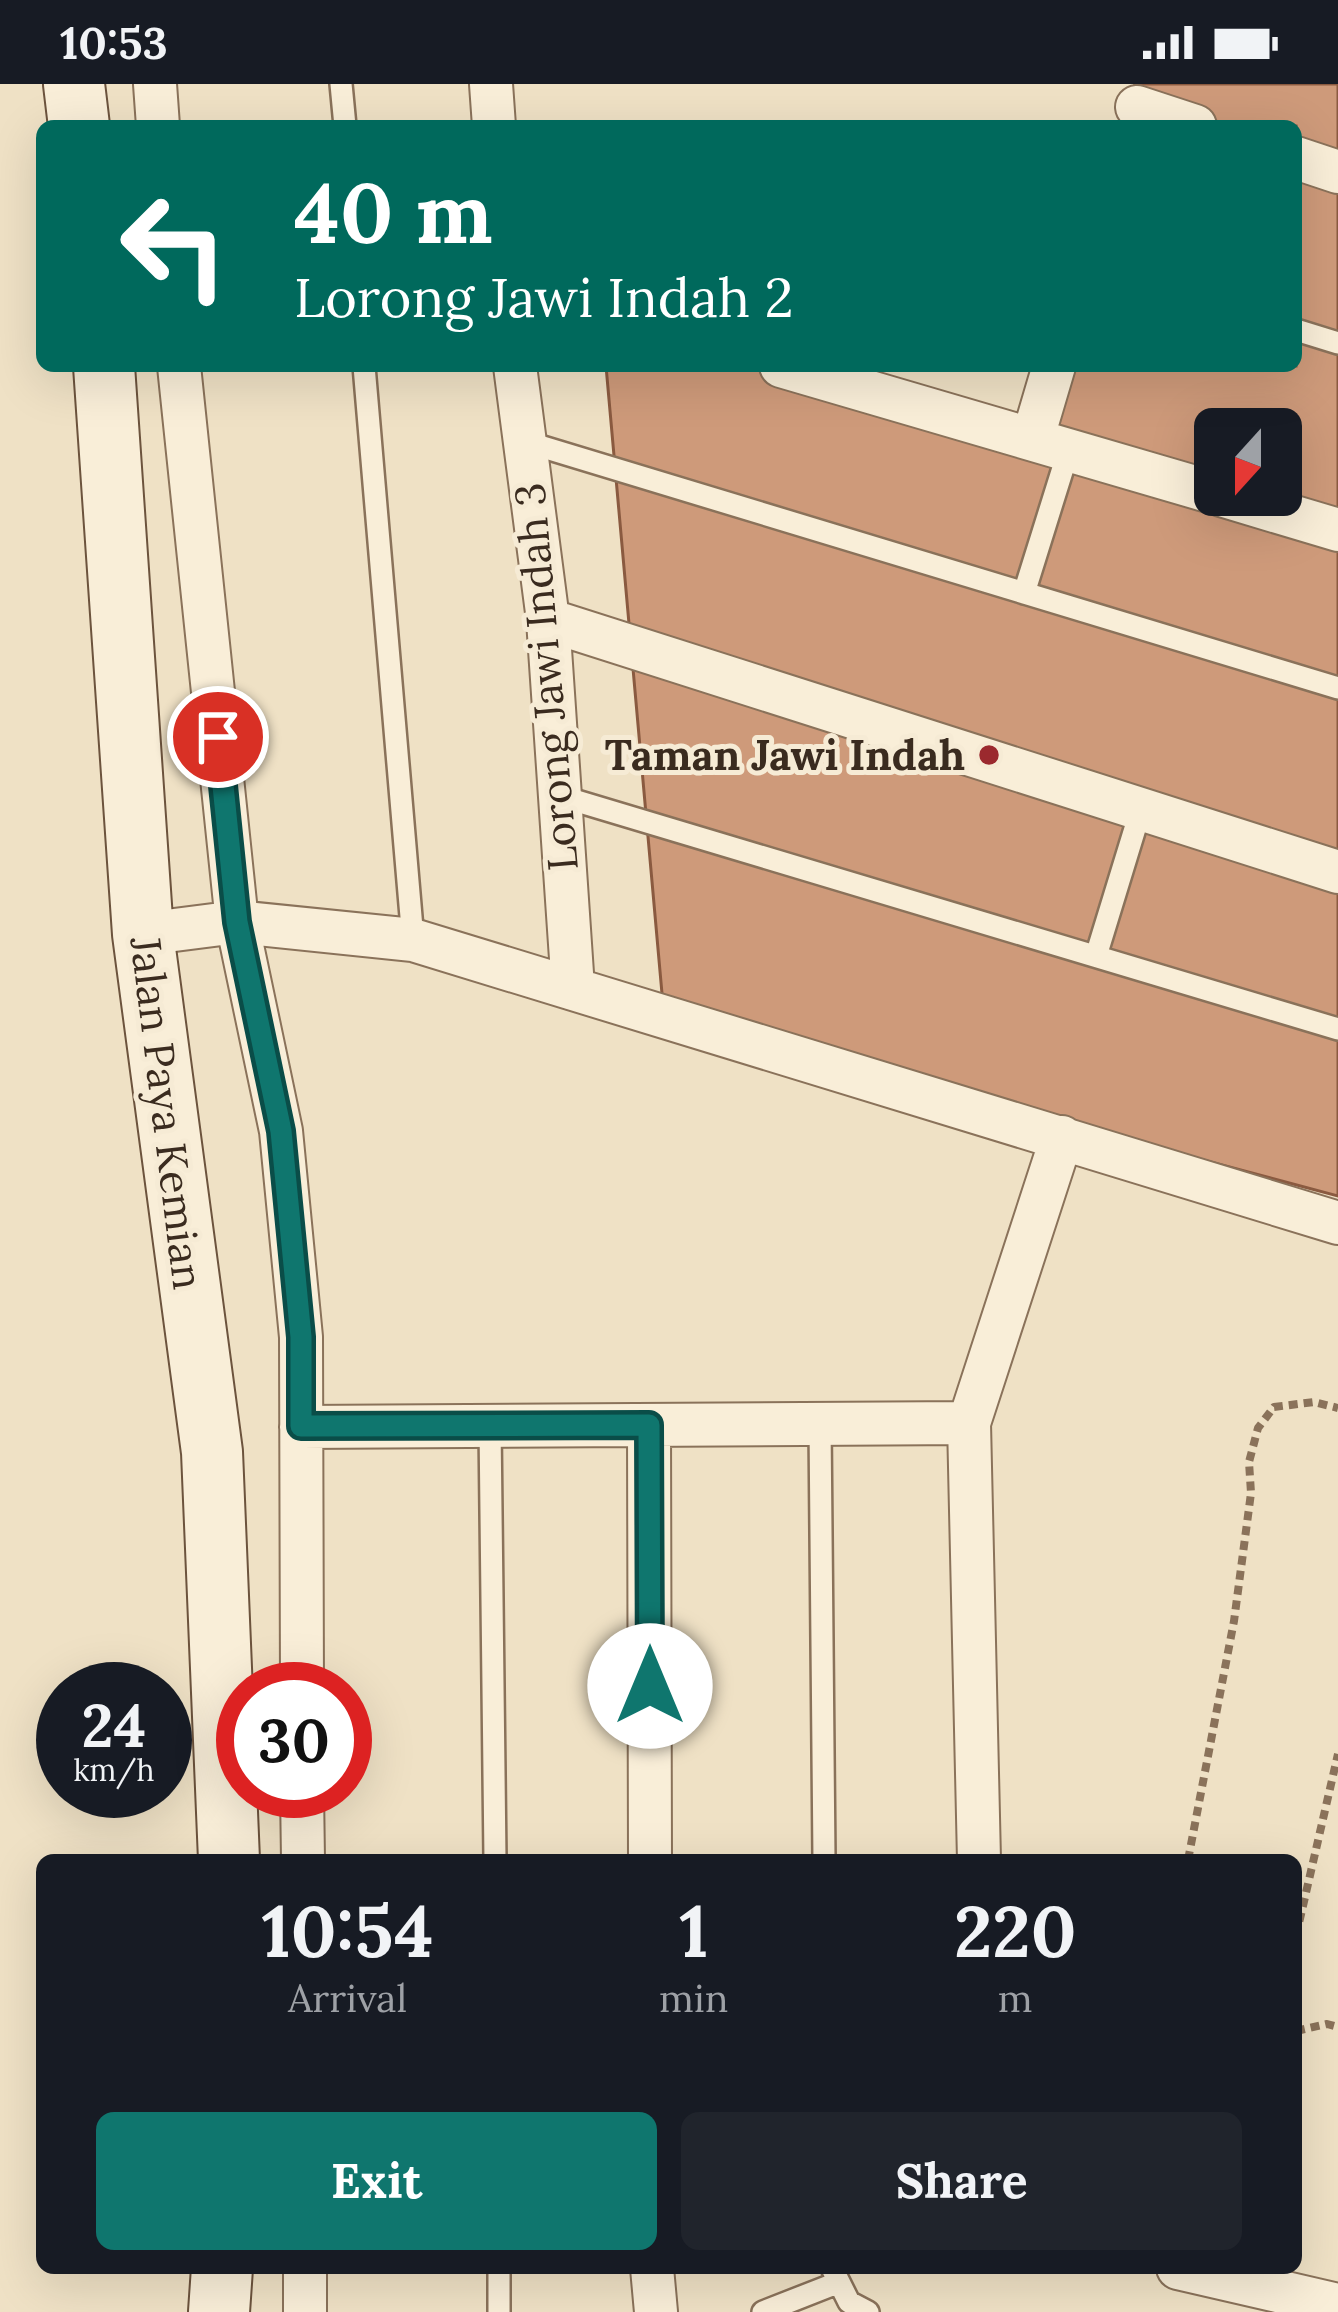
<!DOCTYPE html>
<style>
body{margin:0;font-family:Lora,serif;background:#20242c;color:#f1f3f6;height:100vh;display:flex;flex-direction:column;font-size:45px;white-space:nowrap}
*{box-sizing:border-box;margin:0}
p{font-size:39px;color:#9ea1a6}
.icon{flex:none;width:66px;height:66px;fill:none;stroke:currentColor;stroke-width:2;stroke-linecap:round;stroke-linejoin:round}
.map{position:relative;flex:1;overflow:hidden}
.sheet{position:absolute;left:36px;top:1770px;width:1266px;height:420px;display:flex;flex-direction:column;background:#171b24;border-radius:18px;box-shadow:0 12px 48px #0002}
.sheet>*{flex:none}
.top-card{position:absolute;left:36px;top:36px;width:1266px;height:252px;border-radius:18px;box-shadow:0 12px 48px #0002;background:#00695c;color:#fff;overflow:hidden}
.needle{width:78px;rotate:201deg}
.controls{position:absolute;left:1194px;top:324px;display:grid;gap:24px}
.controls a{display:grid;place-items:center;width:108px;height:108px;border-radius:18px;background:#171b24;box-shadow:0 12px 48px #0002;font-size:60px}
.speed{position:absolute;left:36px;top:1578px;display:flex;gap:24px;font-size:60px;font-weight:700;text-align:center}
.speed>*{display:grid;place-content:center;width:156px;height:156px;border-radius:50%;background:#171b24;box-shadow:0 12px 48px #0002;line-height:1}
.speed small{font-size:30px;font-weight:400}
.speed .limit{border:18px solid #d22;background:#fff;color:#111}
.pin{position:absolute;display:grid;place-items:center;width:102px;height:102px;color:#fff;margin:-51px;border:6px solid #fff;border-radius:50%;box-shadow:0 3px 12px #0007}
.me{position:absolute;width:132px;margin:-66px;rotate:0deg;stroke-linejoin:round;filter:drop-shadow(0 0 9px #0008)}
.turn{display:flex;align-items:center;gap:42px;height:252px;padding:0 60px;font-size:54px}
.turn .icon{width:156px;height:156px;stroke-width:2.5}
.turn b{display:block;font-size:84px;line-height:102px}
.eta{display:flex;justify-content:space-evenly;align-items:center;height:204px;text-align:center}
.eta b{font-size:72px;font-weight:700;line-height:84px}
.primary-button{display:flex;gap:24px;margin-top:auto;padding:24px 60px}
.primary-button a{flex:1;height:138px;border-radius:18px;background:#0f766e;color:#fff;font-size:48px;font-weight:700;line-height:138px;text-align:center}
.primary-button a+a{background:#20242c;color:#f1f3f6}
.status{display:flex;justify-content:space-between;align-items:center;height:84px;padding:0 60px;background:#171b24;direction:ltr}
.status svg{height:33px;fill:currentColor}
.map>svg:first-child{display:block}
.building{fill:#ce9a7a;stroke:#8a5a40;stroke-width:3;fill-rule:evenodd}
.lines{fill:none;stroke-linecap:round;stroke-linejoin:round}
.service-casing{stroke:#8a725a;stroke-width:26}
.minor-casing{stroke:#8a725a;stroke-width:46}
.secondary-casing{stroke:#6c533d;stroke-width:64}
.path{stroke:#8a725a;stroke-width:8;stroke-dasharray:9 6;stroke-linecap:butt}
.service{stroke:#f9eed8;stroke-width:21}
.minor{stroke:#f9eed8;stroke-width:42}
.secondary{stroke:#f9eed8;stroke-width:60}
.route-casing{stroke:#0a4d48;stroke-width:30}
.route{stroke:#0f766e;stroke-width:21}
.poi-dot{fill:#9b292e;stroke:#f6ebd5;stroke-width:4.5}
.labels{text-anchor:middle;stroke-width:10;stroke-linejoin:round;paint-order:stroke}
.street-label{font-size:42px;fill:#3a2b1f;stroke:#f6ebd5}
.poi-label{font-size:42px;font-weight:bold;fill:#3a2b1f;stroke:#f6ebd5;text-anchor:end}
</style>
<div class="status"><b>10:53</b><svg viewBox="0 0 49 12"><path d="M0 12V9h3v3zM5 12V6h3v6zM10 12V3h3v9zM15 12V0h3v12zM26 1h20v11H26zM47 4h2v5h-2z"/></svg></div>
<div class="map">
<svg width="1338" height="2228" viewBox="0 0 1338 2228">
<rect width="100%" height="100%" fill="#efe1c5"/>
<path class="building" d="M1135 0H1338V1112L664 932 606 282H781L1033 353 1053 282H1296V42H1123ZM1215 345H1281V411H1215Z"/>
<g class="lines">
<g class="service-casing">
<path id="service" d="M341 0 345 42
M1296 246 1338 259
M364 282 413 856
M523 357 1338 604
M1024 509 1069 365
M560 712 1338 945
M1096 872 1141 725
M820 1340 824 1776
M490 1341 495 1776
M499 2184V2228
M832 2184 849 2218 868 2228
M763 2228 837 2199"/>
</g>
<g class="minor-casing">
<path id="minor" d="M155 0 158 42
M491 0 494 42
M1137 23 1195 42
M1296 74 1338 88
M179 282 237 838 281 1047 301 1253 302 1605
M515 282 548 536 573 904
M781 282 1215 409
M1033 353 1054 282
M1221 411 1338 446
M548 536 1338 788
M143 850 237 838 413 856 1338 1139
M649 1341 650 1776
M301 1343 969 1339
M302 1707 303 1776
M979 1776 969 1339 1062 1053
M305 2184V2228
M652 2184 656 2228
M1178 2184 1338 2221"/>
</g>
<g class="secondary-casing">
<path id="secondary" d="M74 0 79 42
M104 282 143 850 212 1368 229 1776
M219 2228 222 2184"/>
</g>
<path class="path" d="M1188 1776 1234 1537 1251 1409 1249 1378 1258 1344 1274 1323 1314 1318 1338 1324
M1296 1852 1338 1670
M1296 1947 1327 1940 1338 1943"/>
<use href="#service" class="service"/>
<use href="#minor" class="minor"/>
<use href="#secondary" class="secondary"/>
</g>
<g class="lines">
<g class="route-casing">
<path id="route" d="M218 653 237 838 281 1047 301 1253V1342L649 1341 650 1602"/>
</g>
<use href="#route" class="route"/>
</g>
<circle class="poi-dot" cx="989" cy="671" r="12"/>
<g class="labels">
<g class="street-label">
<text transform="translate(546 593) rotate(-95)" y="15">Lorong Jawi Indah 3</text>
<text transform="translate(167 1029) rotate(83)" y="15">Jalan Paya Kemian</text>
</g>
<g class="poi-label">
<text x="965" y="686">Taman Jawi Indah</text>
</g>
</g>
</svg>
<div class="controls">
<a><svg class="needle" viewBox="-14 -14 28 28"><path d="M0-13l5 13h-10z" fill="#e53935"/><path d="M0 13l5-13h-10z" fill="#9ea1a6"/></svg></a>
</div>
<div class="speed"><div>24<small>km/h</small></div><div class="limit">30</div></div>
<div class="pin" style="left:218px;top:653px;background:#d93025"><svg class="icon" aria-label="arrive" viewBox="0 0 24 24"><path d="M6 21V4h12l-3 4 3 4H6"/></svg></div>
<svg class="me" style="left:650px;top:1602px" viewBox="-20 -20 40 40"><circle r="19" fill="#fff"/><path d="M0-13L10 11 0 6-10 11z" fill="#0f766e"/></svg>
<div class="top-card">
<div class="turn"><svg class="icon" aria-label="left" viewBox="0 0 24 24"><path d="M17 20v-9H6M10 6l-5 5 5 5"/></svg><div><b>40 m</b>Lorong Jawi Indah 2</div></div>
</div>
<section class="sheet">
<div class="eta">
<div><b>10:54</b><p>Arrival</p></div>
<div><b>1</b><p>min</p></div>
<div><b>220</b><p>m</p></div>
</div>
<div class="primary-button"><a>Exit</a><a>Share</a></div>
</section>
</div>
